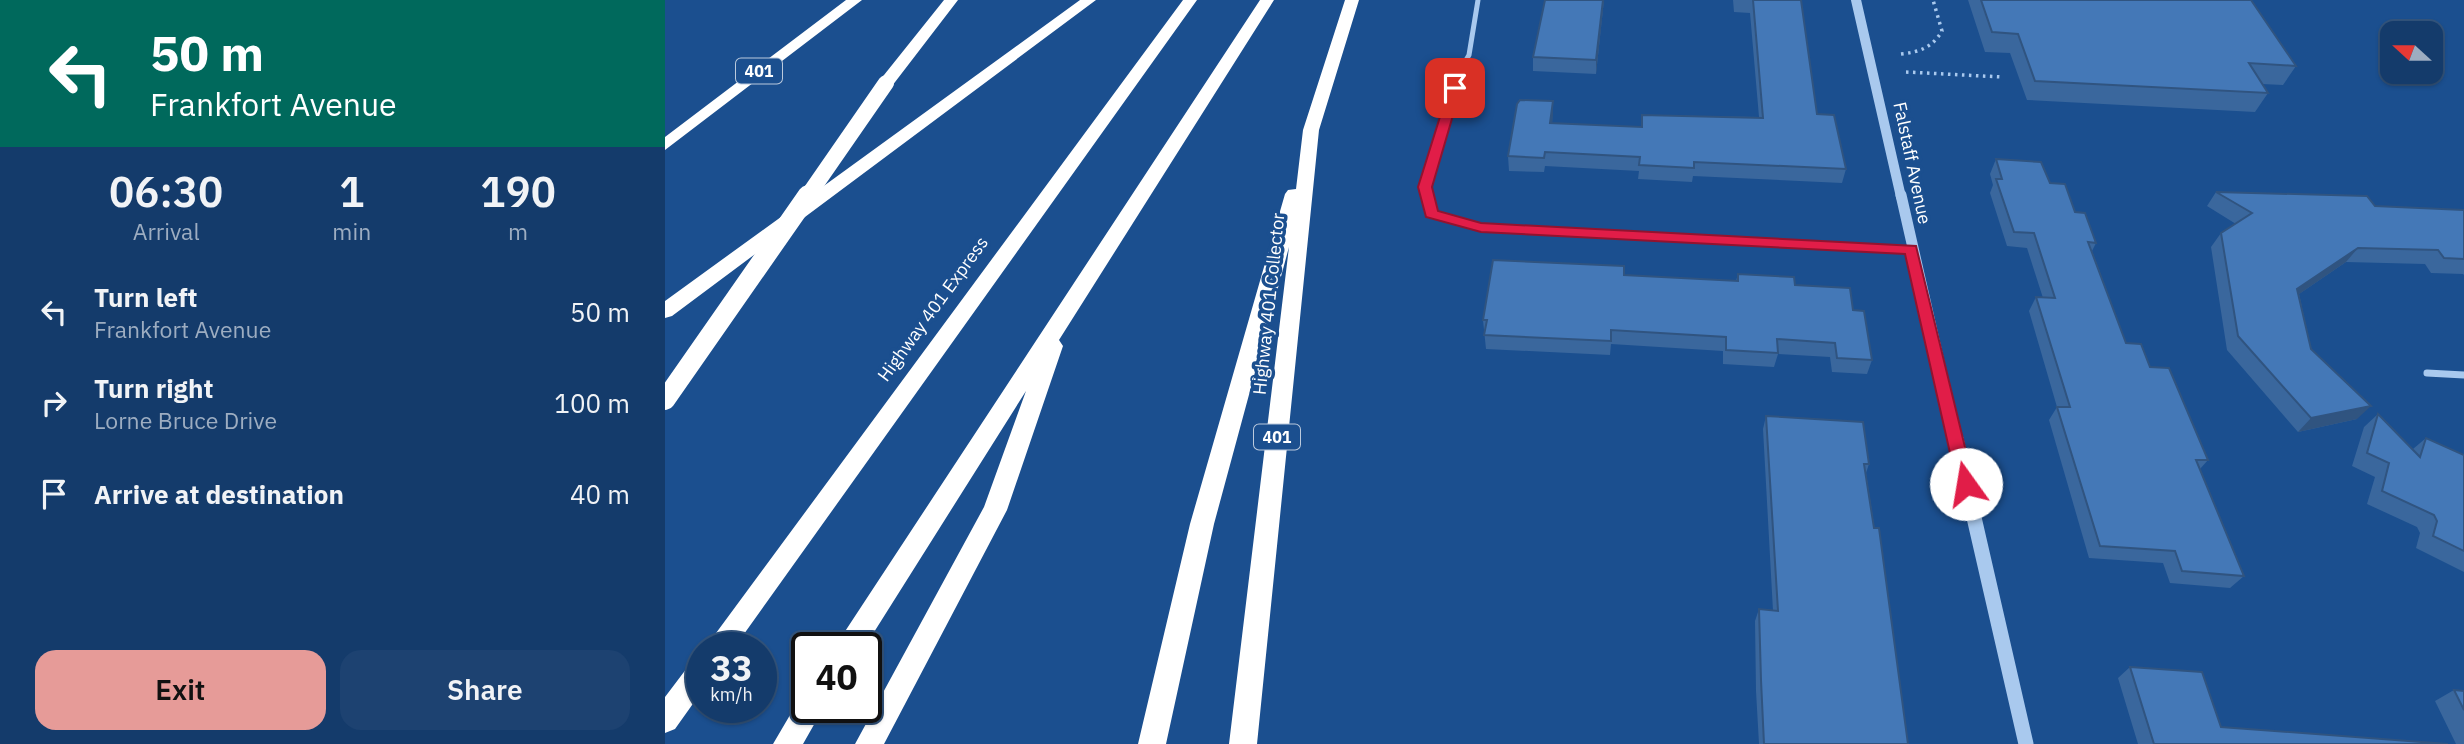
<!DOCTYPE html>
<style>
body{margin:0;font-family:"IBM Plex Sans",sans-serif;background:#1d4271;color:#f1f3f6;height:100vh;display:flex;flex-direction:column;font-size:26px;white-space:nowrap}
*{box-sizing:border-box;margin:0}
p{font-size:23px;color:#9dadc1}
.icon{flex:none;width:38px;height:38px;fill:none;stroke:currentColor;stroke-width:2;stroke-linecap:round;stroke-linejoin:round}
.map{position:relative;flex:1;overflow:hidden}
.panel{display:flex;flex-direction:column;background:#143b6b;width:665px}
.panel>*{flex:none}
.top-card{background:#00695c;color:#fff;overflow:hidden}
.needle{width:46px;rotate:291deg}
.fabs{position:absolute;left:1715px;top:21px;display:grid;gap:14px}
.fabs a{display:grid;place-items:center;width:63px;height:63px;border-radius:14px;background:#143b6b;box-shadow:0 2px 5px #0004,0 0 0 2px #33557e;font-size:35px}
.speed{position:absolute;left:21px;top:632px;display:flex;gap:14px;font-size:35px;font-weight:700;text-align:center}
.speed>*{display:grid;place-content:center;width:91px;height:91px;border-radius:50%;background:#143b6b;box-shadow:0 2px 5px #0004,0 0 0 2px #33557e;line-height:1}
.speed small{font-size:18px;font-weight:400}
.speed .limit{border:4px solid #111;border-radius:10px;background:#fff;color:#111}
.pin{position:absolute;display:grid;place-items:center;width:60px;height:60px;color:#fff;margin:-30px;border-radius:14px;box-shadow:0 4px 10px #0006}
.me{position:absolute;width:77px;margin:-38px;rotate:347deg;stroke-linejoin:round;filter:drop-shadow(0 0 5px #0008)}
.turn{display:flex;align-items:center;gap:24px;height:147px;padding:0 35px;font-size:32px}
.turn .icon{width:91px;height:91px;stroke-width:2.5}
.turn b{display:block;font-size:49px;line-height:60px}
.eta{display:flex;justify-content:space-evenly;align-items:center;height:119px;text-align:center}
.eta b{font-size:42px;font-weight:600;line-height:49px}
.action{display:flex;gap:14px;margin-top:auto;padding:14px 35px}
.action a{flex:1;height:80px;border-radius:21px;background:#e69b98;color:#111;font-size:28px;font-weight:600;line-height:80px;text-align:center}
.action a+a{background:#1d4271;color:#f1f3f6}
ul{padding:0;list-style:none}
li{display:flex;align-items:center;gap:21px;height:91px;padding:0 35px}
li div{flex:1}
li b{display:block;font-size:26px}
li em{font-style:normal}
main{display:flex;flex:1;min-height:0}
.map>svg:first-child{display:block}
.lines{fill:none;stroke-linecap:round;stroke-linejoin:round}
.path{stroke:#a9c9ee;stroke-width:3.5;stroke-dasharray:2.5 4.5;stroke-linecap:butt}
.minor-far1{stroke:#a9c9ee;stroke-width:5}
.minor{stroke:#a9c9ee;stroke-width:7}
.tertiary-far2{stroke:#a9c9ee;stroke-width:10}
.tertiary-far1{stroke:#a9c9ee;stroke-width:11}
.tertiary{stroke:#a9c9ee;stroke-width:15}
.motorway{fill:#fff;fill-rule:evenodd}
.motorway-bridge-far1{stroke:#fff;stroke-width:16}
.motorway-bridge{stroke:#fff;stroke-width:20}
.wall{fill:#3a679d}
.shaded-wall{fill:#305480}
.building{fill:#4478b7;stroke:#305480;stroke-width:2}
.route{fill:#e11d48;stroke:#92132f;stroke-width:2}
.labels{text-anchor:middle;stroke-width:7;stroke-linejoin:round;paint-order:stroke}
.shield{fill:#1b4f8f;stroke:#bbcadd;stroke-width:2}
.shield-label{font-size:16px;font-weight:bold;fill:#fff}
.street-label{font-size:18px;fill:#fff;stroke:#1b4f8f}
</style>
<main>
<section class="panel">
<div class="top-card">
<div class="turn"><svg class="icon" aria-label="left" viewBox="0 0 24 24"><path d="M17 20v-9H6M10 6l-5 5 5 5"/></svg><div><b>50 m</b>Frankfort Avenue</div></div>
</div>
<div class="eta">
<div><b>06:30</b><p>Arrival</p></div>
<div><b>1</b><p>min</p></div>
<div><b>190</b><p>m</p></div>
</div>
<ul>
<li><svg class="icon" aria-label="left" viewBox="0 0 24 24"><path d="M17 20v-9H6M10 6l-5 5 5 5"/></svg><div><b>Turn left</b><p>Frankfort Avenue</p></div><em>50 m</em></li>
<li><svg class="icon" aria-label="right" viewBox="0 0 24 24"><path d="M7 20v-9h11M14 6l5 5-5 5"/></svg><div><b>Turn right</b><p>Lorne Bruce Drive</p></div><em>100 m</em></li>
<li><svg class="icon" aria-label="arrive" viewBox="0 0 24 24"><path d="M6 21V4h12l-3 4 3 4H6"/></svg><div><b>Arrive at destination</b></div><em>40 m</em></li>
</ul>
<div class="action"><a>Exit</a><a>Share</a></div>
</section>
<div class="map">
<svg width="1799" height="744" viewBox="0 0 1799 744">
<rect width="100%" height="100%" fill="#1b4f8f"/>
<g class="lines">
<path class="path" d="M1236 54C1254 52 1267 48 1277 31L1268 0
M1241 72 1337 77"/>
<path class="minor-far1" d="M762 197 760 187 793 74 804 55 813 0"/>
<path class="minor" d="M762 195 766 214 816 228 1246 249
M1762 373 1799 375"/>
<path class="tertiary-far2" d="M1191 0 1236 197"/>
<path class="tertiary-far1" d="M1236 195 1292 441"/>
<path class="tertiary" d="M1291 439 1361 744"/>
<path class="motorway" d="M181 0H197L0 150V137Z
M279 0H293L227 86H215V80Z
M415 0H431L7 316 0 318V301Z
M518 0H532L69 648H40Z
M595 0H609L394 340 398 346 342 510 219 744H190L319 507 361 391 199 648H171L175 639Z
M680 0H694L654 130 592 744H564L624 247 549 524 501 744H473L525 524 620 194 623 190 631 189 638 130Z
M37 656V691L10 729 0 733V697L28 660Z
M142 695V707H159L138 744H108L135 698Z"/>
<path class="motorway-bridge-far1" d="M142 197 221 83"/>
<path class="motorway-bridge" d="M0 400 143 195"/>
</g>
<path class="wall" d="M939 0 931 74 868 71V57Z
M1068 0H1136L1152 114 1181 169 1177 183 1028 176 1027 182 973 179 974 171 880 166 879 172 844 171 843 156 888 101 887 123 976 127 977 115 1094 117 1085 13 1069 12Z
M1303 0H1586L1631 66 1618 85 1597 84 1603 93 1590 112 1362 100 1345 53 1320 52Z
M1331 159 1385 183 1410 212 1431 243 1427 251 1461 343 1485 367 1543 460 1535 469 1579 576 1565 588 1505 583 1498 563 1424 558 1384 420 1392 407 1364 311 1371 297 1378 298 1362 248 1342 246 1325 193 1328 185 1325 174Z
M1551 192 1710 206 1799 210V275L1798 274 1766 273 1760 264 1681 262 1634 294 1646 349 1692 419 1633 432 1562 350 1546 247 1556 233 1571 224 1542 206Z
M1073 274 1130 285 1188 310 1207 360 1202 374 1167 372 1165 357 1113 354 1109 367 1058 364V351L946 344 945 355 821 349 818 320 959 275 1071 281Z
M1713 414 1748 449 1761 438 1799 455V572L1751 548 1755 533 1752 527 1702 504 1710 477 1687 466 1699 427Z
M1101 416 1204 464 1201 473 1243 744H1094L1091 691 1090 621 1094 609 1108 611 1098 429Z
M1465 667 1556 727 1783 744H1473L1453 678Z
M1789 690 1799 691V744H1791L1770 701Z"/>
<path class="shaded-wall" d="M938 0H939L931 74V60Z
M888 101V115L886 137 885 123Z
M1693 248 1681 262 1621 303 1632 289Z
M1706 406 1692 419 1633 432 1646 418Z"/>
<path class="building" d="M880 0H938L931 60 868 57Z
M1088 0H1136L1152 114 1169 115 1181 169 1029 162V168L974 165 975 157 880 152 879 158 843 156 852 104 855 100 888 101 885 123 977 127V115L1098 118Z
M1316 0H1586L1631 66 1584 63 1603 93 1370 81 1353 34 1327 32Z
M1331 159 1376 162 1385 183 1400 184 1410 212 1420 213 1431 243 1423 242 1461 343 1476 344 1485 367 1504 368 1543 460H1531L1579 576 1517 571 1510 551 1435 546 1392 407H1405L1371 297 1390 298 1369 233 1349 232 1331 179H1337Z
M1551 192 1702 196 1710 206 1799 210V259L1779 258 1773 250 1693 248 1632 289 1646 349 1706 406 1646 418 1573 336 1556 233 1587 213Z
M828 260 959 266V275L1073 281V274L1129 277 1130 285 1185 288 1188 310 1199 311 1207 360 1172 358 1170 343 1112 339 1113 353 1061 350V337L946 330V341L819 335 822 320H818Z
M1713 414 1755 457 1761 438 1799 455V551L1768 536 1772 521 1769 515 1717 491 1724 463 1702 453Z
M1101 416 1198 422 1204 464H1199L1209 528H1214L1243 744H1099L1096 680 1094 609 1113 611Z
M1465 667 1537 672 1556 727 1783 744H1489Z
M1789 690 1799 691V710Z"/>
<path class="route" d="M790 85 796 88 767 187 773 211 816 223 1251 246 1309 484 1307 489 1301 491 1292 484 1240 254 816 232 761 217 753 187 784 88Z"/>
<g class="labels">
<g class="shield">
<rect x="71" y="58.5" width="46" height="25" rx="5"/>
<rect x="589" y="424.5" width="46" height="25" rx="5"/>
</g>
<g class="shield-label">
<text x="94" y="77">401</text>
<text x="612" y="443">401</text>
</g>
<g class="street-label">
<text transform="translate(1247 163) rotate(78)" y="6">Falstaff Avenue</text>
<text transform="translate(604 304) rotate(-84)" y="6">Highway 401 Collector</text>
<text transform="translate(268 309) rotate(-54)" y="6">Highway 401 Express</text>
</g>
</g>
</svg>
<div class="fabs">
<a><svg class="needle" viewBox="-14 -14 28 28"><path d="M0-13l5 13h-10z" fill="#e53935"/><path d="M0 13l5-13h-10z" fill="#9dadc1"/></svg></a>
</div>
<div class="speed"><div>33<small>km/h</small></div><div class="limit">40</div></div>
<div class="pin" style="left:790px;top:88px;background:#d93025"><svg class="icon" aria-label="arrive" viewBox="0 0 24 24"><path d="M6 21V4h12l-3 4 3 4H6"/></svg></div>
<svg class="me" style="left:1301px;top:484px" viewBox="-20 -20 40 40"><circle r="19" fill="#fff"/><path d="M0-13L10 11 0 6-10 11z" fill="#e11d48"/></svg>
</div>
</main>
